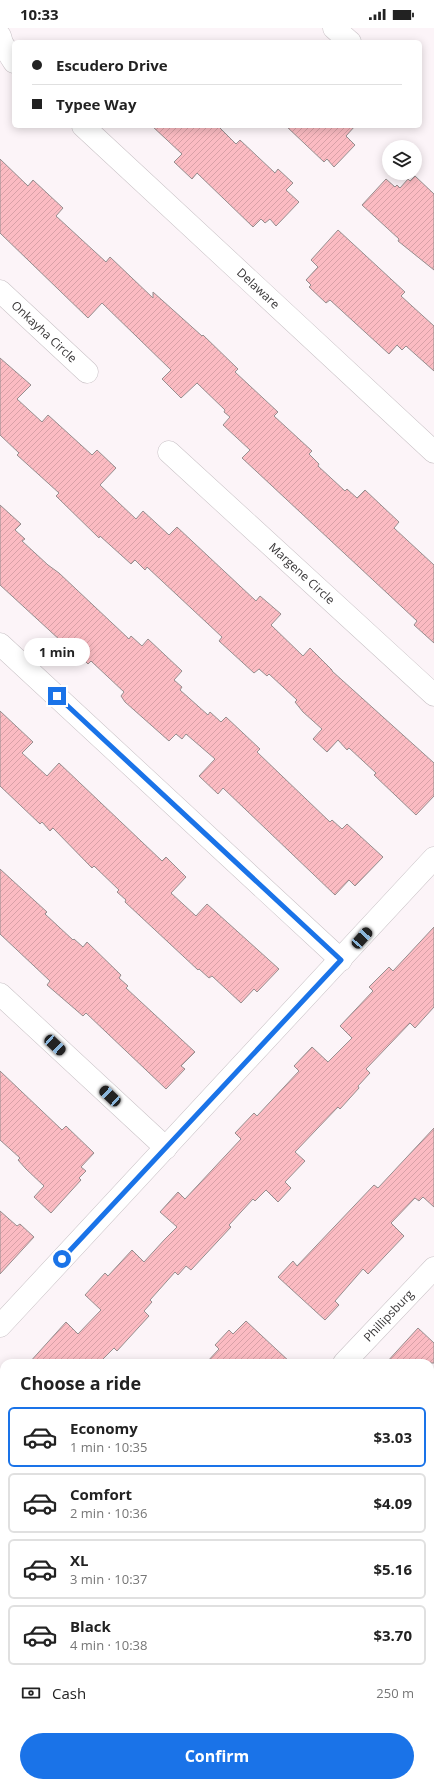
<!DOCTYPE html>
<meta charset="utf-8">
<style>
:root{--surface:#fff;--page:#f6f6f6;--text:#222;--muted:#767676;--line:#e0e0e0;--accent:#1a73e8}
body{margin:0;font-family:"Open Sans",sans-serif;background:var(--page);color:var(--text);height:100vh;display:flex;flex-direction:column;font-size:15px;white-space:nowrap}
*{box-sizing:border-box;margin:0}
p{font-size:13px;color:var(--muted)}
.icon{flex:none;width:22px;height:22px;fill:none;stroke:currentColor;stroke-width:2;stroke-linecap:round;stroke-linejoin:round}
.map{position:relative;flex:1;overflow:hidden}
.sheet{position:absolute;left:0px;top:1331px;width:434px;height:428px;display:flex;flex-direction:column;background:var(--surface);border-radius:12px 12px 0 0;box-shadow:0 2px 10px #0003}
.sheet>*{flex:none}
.top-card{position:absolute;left:12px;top:12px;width:410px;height:88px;border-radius:6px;box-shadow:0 2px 10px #0003;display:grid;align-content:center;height:88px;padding:0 20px;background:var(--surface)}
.controls{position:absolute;left:382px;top:112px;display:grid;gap:8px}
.controls a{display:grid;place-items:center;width:40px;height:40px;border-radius:50%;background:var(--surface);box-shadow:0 2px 10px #0003;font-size:20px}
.end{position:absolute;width:18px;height:18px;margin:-9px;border:5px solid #1a73e8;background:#fff;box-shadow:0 0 0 2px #fff}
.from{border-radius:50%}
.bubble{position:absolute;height:28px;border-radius:14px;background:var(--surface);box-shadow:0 2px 10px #0003;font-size:13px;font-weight:700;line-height:28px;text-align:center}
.car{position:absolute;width:12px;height:24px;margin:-12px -6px;border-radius:5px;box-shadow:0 0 3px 1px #0007;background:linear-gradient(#222 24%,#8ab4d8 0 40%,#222 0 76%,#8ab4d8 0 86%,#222 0)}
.top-card b{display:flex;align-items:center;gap:14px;height:38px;font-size:15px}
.top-card b+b{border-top:1px solid var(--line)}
.top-card i{width:10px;height:10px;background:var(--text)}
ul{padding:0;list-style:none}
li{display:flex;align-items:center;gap:12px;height:60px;margin:0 8px 6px;padding:0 12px;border:2px solid var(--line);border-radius:6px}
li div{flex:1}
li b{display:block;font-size:15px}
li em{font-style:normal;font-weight:700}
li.selected{border-color:var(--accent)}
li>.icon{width:36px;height:36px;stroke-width:1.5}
h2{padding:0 20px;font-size:18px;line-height:48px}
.pay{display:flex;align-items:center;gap:10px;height:44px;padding:0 20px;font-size:15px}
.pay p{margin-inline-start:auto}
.cta{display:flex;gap:8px;margin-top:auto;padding:8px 20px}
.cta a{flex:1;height:46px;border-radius:24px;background:var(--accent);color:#fff;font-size:16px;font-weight:700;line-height:46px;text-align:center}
.status{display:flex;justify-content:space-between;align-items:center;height:28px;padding:0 20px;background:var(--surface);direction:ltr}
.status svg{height:11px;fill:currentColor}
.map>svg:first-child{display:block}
.building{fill:url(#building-hatch);stroke:#968e8f}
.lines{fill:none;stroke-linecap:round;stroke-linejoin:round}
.street-casing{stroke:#c9c2c6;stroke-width:23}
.secondary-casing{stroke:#c9c2c6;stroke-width:23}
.street{stroke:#fff;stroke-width:22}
.secondary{stroke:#fff;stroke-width:22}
.route{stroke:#1a73e8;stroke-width:5}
.labels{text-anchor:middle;stroke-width:3;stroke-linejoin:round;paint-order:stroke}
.street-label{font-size:12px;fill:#383637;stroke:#fff}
</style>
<div class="status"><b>10:33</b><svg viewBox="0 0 49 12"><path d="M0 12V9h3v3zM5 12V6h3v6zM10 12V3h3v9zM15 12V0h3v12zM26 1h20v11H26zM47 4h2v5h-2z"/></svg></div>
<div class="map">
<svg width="434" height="1759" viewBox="0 0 434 1759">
<defs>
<pattern id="building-hatch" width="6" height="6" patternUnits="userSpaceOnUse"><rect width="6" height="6" fill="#fbbbc2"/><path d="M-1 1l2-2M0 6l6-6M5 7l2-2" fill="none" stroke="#d8a1a7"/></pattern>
</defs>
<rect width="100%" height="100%" fill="#fcf4f8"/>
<!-- building -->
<path class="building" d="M 152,98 L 218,98 L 236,116 L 240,112 L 275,145 L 278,141 L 293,155 L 286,162 L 299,174 L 276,198 L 270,191 L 265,195 L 261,191 L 253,199 L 197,145 L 192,151 L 174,134 L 182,126 Z
M 286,98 L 355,98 L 346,108 L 355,117 L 334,139 L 327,131 L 324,134 Z
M 0,131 L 28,158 L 33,152 L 63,180 L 56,188 L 106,234 L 110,229 L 153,270 L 153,264 L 202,308 L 203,307 L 238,341 L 235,344 L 278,384 L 274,388 L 312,423 L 309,426 L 319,436 L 318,438 L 345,463 L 347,461 L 357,470 L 365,462 L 399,494 L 394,500 L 434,537 L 434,615 L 414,597 L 417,593 L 242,430 L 250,422 L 223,397 L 230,389 L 224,384 L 225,382 L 197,355 L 181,370 L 162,351 L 171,342 L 102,275 L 88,290 L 0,205 Z
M 415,148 L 434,166 L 434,242 L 398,213 L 399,211 L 362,177 L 386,151 L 395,159 L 397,157 L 400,160 L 408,151 L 410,153 Z
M 338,202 L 405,264 L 401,268 L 434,298 L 434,343 L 406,318 L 402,322 L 397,317 L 389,326 L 330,272 L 326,275 L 309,259 L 311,257 L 306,252 L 318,239 L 311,232 Z
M 0,330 L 31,357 L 17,371 L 42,394 L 48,387 L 92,427 L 97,422 L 116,440 L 100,457 L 136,491 L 143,483 L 169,507 L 177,499 L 256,573 L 260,568 L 281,586 L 271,597 L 303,628 L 310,620 L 332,642 L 332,643 L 434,735 L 434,768 L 416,787 L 374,747 L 376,745 L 349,720 L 347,722 L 338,712 L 327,724 L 313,711 L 322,701 L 303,684 L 295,674 L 297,672 L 269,646 L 267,648 L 259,641 L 254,645 L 219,613 L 222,609 L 147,539 L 145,542 L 135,532 L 131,536 L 100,508 L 99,510 L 56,468 L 59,465 L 17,427 L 19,425 L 0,407 Z
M 0,477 L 21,496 L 15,502 L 25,511 L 22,513 L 48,537 L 59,545 L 129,611 L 131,608 L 142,618 L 148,611 L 182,643 L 174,652 L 182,659 L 180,662 L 208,687 L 210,684 L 221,694 L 226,689 L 260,721 L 257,724 L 330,794 L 332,792 L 342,801 L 347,796 L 383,829 L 355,858 L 349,852 L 335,867 L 223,760 L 218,766 L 199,748 L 215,731 L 186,706 L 182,711 L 176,706 L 169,713 L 125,674 L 121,668 L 124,664 L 91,633 L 88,636 L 63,611 L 61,613 L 0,557 Z
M 0,683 L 33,714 L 22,725 L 47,748 L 59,735 L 162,833 L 166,829 L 186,849 L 171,865 L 196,888 L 207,876 L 279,941 L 257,964 L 254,961 L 241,975 L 212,948 L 209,950 L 199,941 L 198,942 L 125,874 L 126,872 L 117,864 L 119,862 L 94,838 L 92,840 L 53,800 L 50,803 L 42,794 L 40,796 L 0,758 Z
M 0,841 L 47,884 L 45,886 L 73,912 L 74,911 L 83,919 L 87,914 L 121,947 L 119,950 L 128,958 L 126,960 L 195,1024 L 181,1038 L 185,1041 L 166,1061 L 86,985 L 83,988 L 47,957 L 50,953 L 0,906 Z
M 434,899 L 434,979 L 415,1000 L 410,995 L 366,1041 L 370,1045 L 358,1058 L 359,1060 L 340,1081 L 338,1079 L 295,1124 L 305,1133 L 285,1154 L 291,1160 L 278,1174 L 266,1162 L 255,1173 L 253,1171 L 229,1197 L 231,1199 L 191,1242 L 186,1238 L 178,1247 L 175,1244 L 150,1272 L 152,1274 L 144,1283 L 149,1288 L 117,1323 L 114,1320 L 99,1335 L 29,1335 L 66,1294 L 78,1306 L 101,1282 L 85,1267 L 105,1245 L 108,1248 L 132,1222 L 144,1234 L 165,1211 L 177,1199 L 160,1184 L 178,1164 L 185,1171 L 241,1111 L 235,1105 L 254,1085 L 257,1088 L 299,1043 L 294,1038 L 312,1019 L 328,1034 L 352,1010 L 340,998 L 373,963 L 369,959 L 389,939 L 393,943 Z
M 0,1043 L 62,1102 L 66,1098 L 94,1125 L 81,1139 L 86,1143 L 79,1150 L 81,1152 L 51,1185 L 34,1169 L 44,1158 L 26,1141 L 18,1132 L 20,1130 L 0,1112 Z
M 434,1100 L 434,1179 L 423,1169 L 419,1173 L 415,1170 L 391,1195 L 404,1208 L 368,1246 L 363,1241 L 335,1273 L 339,1277 L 325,1292 L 278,1249 L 293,1233 L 297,1238 L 374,1157 L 378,1160 Z
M 0,1183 L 17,1198 L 20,1196 L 34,1209 L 0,1246 Z
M 246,1293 L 291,1335 L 206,1335 L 219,1321 L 215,1317 L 229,1302 L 233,1306 Z
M 418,1300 L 434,1315 L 434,1335 L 386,1335 Z"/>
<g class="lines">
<!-- street casing -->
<g class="street-casing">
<g id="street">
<path d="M 334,0 L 350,14"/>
<path id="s1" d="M 0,263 L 87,344"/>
<path id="s2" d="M 169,424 L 434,667"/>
<path d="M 0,616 L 341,932"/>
<path d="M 0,966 L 166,1120"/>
<path d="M 0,1298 L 434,830"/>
<path id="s3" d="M 344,1335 L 434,1240"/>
<path d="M 430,1440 L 434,1444"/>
</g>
</g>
<!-- secondary casing -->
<g class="secondary-casing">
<g id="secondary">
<path d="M 0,8 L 2,15 L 14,34"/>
<path id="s4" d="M 83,98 L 434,424"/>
<path d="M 430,1713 L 434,1711"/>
<path d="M 348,1759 L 355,1755"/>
<path d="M 424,1759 L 434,1753"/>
</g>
</g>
<!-- street -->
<use href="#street" class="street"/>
<!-- secondary -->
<use href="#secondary" class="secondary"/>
</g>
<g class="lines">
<!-- route -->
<path class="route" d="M 57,668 L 341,932 L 62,1231"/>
</g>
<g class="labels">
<!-- street labels -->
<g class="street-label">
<text dy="4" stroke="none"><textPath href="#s4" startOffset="239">Delaware</textPath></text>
<text dy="4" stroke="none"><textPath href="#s1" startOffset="60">Onkayha Circle</textPath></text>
<text dy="4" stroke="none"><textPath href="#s2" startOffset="180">Margene Circle</textPath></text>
<text dy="4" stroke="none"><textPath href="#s3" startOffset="65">Phillipsburg</textPath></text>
</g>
</g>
</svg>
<div class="controls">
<a><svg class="icon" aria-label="layers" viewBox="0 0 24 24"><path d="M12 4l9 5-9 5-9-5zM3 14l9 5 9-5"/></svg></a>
</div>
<i class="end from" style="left:62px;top:1231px"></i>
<i class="end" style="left:57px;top:668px"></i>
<div class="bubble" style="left:24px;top:610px;width:66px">1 min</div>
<i class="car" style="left:362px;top:910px;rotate:42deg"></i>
<i class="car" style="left:55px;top:1017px;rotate:133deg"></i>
<i class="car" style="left:110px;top:1068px;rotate:313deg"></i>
<div class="top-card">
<b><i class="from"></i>Escudero Drive</b>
<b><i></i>Typee Way</b>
</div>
<section class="sheet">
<h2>Choose a ride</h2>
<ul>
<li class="selected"><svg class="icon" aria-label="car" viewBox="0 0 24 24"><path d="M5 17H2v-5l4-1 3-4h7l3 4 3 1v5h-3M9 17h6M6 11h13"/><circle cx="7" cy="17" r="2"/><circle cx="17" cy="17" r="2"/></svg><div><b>Economy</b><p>1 min · 10:35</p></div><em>$3.03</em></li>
<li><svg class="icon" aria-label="car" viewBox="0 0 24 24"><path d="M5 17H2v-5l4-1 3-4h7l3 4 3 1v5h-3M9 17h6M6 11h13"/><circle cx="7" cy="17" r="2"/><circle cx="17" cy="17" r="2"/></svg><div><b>Comfort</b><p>2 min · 10:36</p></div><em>$4.09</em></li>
<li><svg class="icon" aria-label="car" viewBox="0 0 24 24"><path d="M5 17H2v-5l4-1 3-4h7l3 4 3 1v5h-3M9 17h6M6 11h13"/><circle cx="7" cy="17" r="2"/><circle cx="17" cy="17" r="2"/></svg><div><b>XL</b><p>3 min · 10:37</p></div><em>$5.16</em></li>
<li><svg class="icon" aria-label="car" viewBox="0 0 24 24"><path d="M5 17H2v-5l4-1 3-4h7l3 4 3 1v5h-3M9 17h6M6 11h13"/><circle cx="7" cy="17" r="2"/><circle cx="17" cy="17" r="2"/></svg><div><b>Black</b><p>4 min · 10:38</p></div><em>$3.70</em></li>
</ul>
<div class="pay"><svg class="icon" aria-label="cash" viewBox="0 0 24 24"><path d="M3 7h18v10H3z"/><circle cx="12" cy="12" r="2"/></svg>Cash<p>250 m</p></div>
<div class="cta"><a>Confirm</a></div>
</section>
</div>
